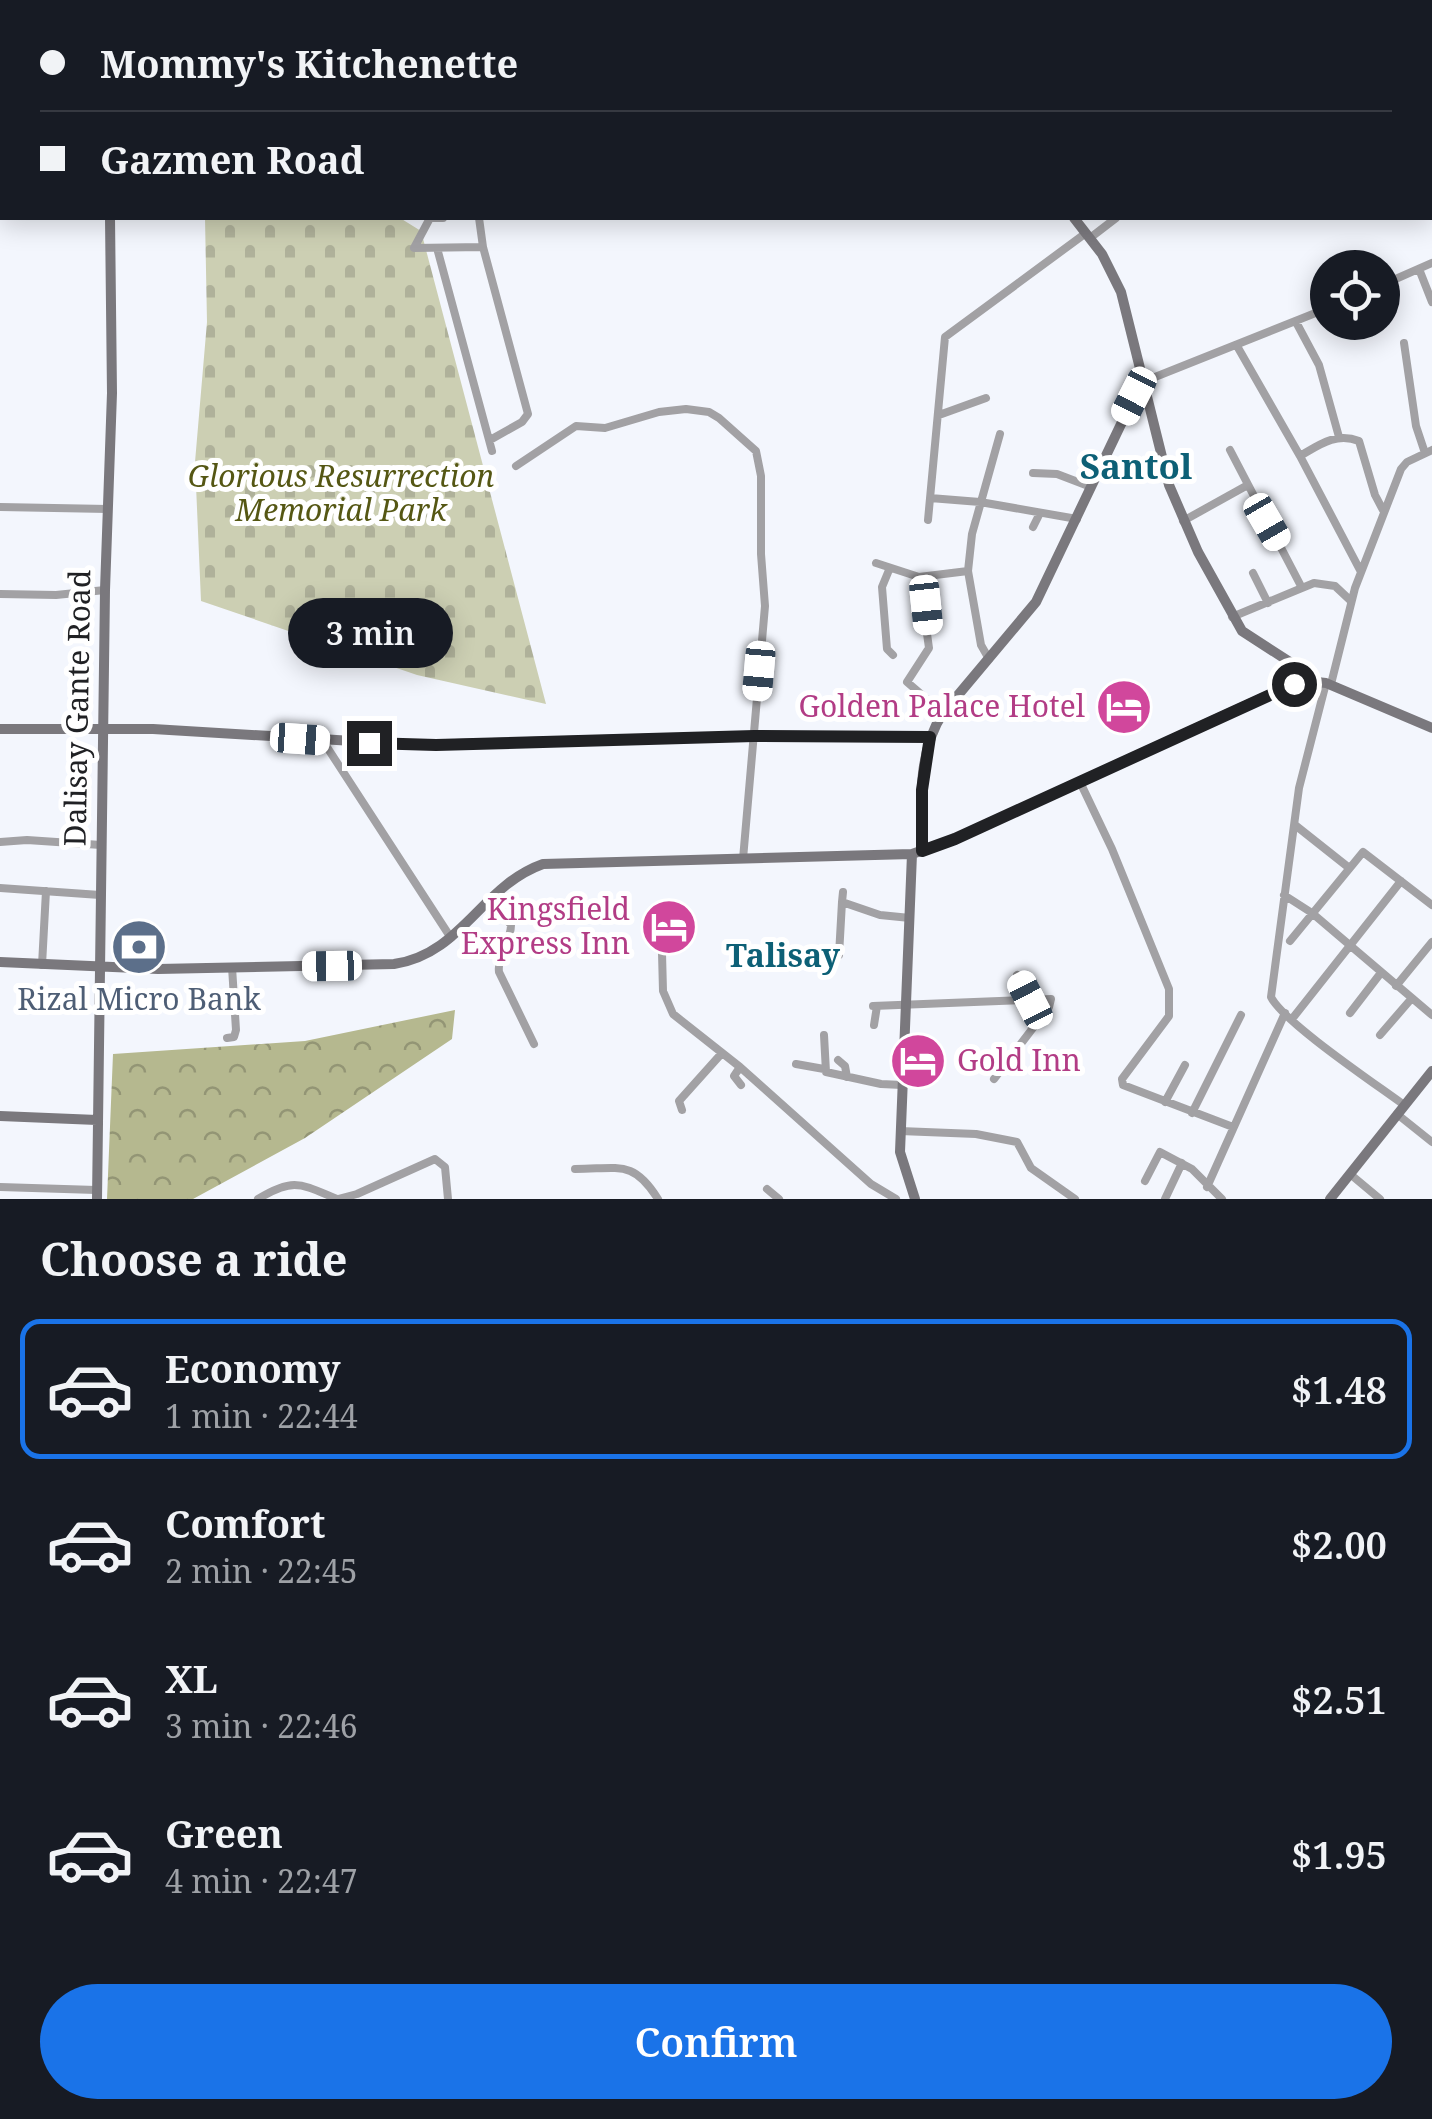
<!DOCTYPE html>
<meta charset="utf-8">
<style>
:root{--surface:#171b24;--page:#20242c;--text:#f1f3f6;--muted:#9ea1a6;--line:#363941;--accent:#1a73e8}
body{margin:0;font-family:"Noto Serif",serif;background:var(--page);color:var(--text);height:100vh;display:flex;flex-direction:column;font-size:38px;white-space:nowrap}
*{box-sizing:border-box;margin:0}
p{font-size:32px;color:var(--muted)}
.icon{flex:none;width:55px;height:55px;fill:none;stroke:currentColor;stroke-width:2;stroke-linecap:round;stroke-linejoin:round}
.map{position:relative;height:1199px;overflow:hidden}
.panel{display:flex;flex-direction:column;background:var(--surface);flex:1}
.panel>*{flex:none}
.hud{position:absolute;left:0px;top:0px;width:1432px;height:220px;box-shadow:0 5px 25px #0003;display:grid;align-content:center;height:220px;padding:0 40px;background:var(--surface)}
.buttons{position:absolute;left:1310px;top:250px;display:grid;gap:20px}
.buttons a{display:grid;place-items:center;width:90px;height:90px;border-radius:50%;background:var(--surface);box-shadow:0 5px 25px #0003;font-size:50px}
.end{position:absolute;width:45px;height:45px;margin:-22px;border:12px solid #202124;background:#fff;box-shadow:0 0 0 5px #fff}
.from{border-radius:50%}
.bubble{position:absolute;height:70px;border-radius:35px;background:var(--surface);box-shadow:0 5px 25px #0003;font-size:32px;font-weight:600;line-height:70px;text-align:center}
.car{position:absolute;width:30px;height:60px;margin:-30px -15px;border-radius:12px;box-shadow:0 0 8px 2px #0007;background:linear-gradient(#fff 24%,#345 0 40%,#fff 0 76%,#345 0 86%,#fff 0)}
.hud b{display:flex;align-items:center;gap:35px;height:95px;font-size:38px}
.hud b+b{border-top:2px solid var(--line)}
.hud i{width:25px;height:25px;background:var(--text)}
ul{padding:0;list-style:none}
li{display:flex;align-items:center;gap:30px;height:140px;margin:0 20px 15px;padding:0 20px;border:5px solid transparent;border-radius:20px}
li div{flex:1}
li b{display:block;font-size:38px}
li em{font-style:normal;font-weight:600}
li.selected{border-color:var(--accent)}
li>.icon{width:90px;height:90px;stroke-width:1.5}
h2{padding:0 40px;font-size:45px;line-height:120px}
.button{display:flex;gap:20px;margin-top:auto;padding:20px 40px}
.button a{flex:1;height:115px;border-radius:60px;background:var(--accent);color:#fff;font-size:40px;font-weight:600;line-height:115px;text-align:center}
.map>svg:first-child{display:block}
.forest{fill:url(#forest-crowns)}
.cemetery{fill:url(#cemetery-stones)}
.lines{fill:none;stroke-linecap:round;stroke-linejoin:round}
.street{stroke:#a2a1a4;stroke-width:8}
.secondary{stroke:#7a787d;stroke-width:10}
.route{stroke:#202124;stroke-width:12}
.labels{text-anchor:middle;stroke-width:10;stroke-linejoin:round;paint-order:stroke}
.park-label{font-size:30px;font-style:italic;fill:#555714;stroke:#fff}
.hotel-label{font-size:30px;fill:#b23c85;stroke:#fff;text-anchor:end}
.street-label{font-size:30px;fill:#202124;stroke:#fff}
.service-label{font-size:30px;fill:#4e5e75;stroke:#fff}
.neighbourhood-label{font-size:32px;font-weight:bold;fill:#0d6076;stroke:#fff}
.quarter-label{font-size:35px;font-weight:bold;fill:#0d6076;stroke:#fff}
</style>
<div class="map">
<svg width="1432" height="1199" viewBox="0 0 1432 1199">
<defs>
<pattern id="forest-crowns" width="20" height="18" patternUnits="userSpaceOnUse" patternTransform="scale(2.5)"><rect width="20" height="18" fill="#b5b88f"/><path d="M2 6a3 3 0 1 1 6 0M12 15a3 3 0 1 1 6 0" fill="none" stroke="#939575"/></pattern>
<pattern id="cemetery-stones" width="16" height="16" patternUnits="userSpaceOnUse" patternTransform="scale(2.5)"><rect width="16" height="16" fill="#cccfb3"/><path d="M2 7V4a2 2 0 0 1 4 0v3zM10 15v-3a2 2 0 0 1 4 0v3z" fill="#afb19a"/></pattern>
</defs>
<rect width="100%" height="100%" fill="#f3f6fd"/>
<!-- forest -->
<path class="forest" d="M 455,1010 L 452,1039 L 305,1138 L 193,1199 L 107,1199 L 113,1054 L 305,1041 Z"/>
<!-- cemetery -->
<path class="cemetery" d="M 205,218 L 400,218 L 421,231 L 546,704 L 417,675 L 201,601 L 195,462 L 207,322 Z"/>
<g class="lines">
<!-- street -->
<path class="street" d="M 198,2 L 198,0
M 245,2 L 245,0
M 791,2 L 791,0
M 893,2 L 896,0
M 979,2 L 982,0
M 1109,2 L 1115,0
M 1154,2 L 1156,0
M 1229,2 L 1235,0
M 0,63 L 2,62
M 1432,95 L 1432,110
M 443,218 L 430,218 L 414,248 L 483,247
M 479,218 L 483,247 L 528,414 L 522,422 L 490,440
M 1090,238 L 1116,218
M 437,248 L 492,451
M 1419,269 L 1432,302
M 1382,285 L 1432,263
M 1296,322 L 1319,365 L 1339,437
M 1404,343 L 1416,426 L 1425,453
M 1237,346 L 1300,456 C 1319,445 1336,432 1359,441 L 1375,495 L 1384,512
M 1145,381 L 1328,308
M 939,415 L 986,398
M 1230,450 L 1302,588
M 1300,456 L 1361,572
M 516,466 L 576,426 L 605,428 L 659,412 L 686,409 L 709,412 L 719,418 L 756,451 L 761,476 L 761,554 L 765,606 L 743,859
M 1033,473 L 1057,474 L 1091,487
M 930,498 L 980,502 L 1077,519
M 0,507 L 108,509
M 928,520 L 945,337 L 1086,233
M 1183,521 L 1246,486
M 1033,527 L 1040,513
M 876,563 L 919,577 L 968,571
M 889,570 L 882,587 L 887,649 L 893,655
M 1253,573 L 1268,603
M 919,577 L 929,648 L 907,682 L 943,713
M 0,594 L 56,595 L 105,590
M 1232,617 L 1314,583 L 1335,586 L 1351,601
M 989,659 L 981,645 L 968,571 L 972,534 L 1000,434
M 1326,683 L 1299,788 L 1271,997 C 1283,1022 1377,1085 1404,1105
M 1331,684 L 1355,588 L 1401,469 L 1407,462 L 1432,450
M 323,741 L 451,938
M 1080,782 L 1112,849 L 1169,989 L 1169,1016 L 1122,1079 L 1123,1085 L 1233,1127
M 1295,825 L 1348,867
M 0,842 L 27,840 L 101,845
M 0,888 L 100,895
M 843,892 L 842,902 L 845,903 L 880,915 L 910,918
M 1284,895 L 1312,913 L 1432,1015
M 489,899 L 511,925 C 511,942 497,955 499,972 L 534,1044
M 1290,941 L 1363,852 L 1432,905
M 662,953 L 663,991 L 673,1014 L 740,1067 L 871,1184 L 896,1199
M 839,955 L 842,902
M 42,965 L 46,891
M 1017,975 L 1030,1000
M 1396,986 L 1432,942
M 873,1006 L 1051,999 L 1049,1007 L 994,1079
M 1350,1013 L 1380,974
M 1292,1019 L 1401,881
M 874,1025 L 877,1006
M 824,1035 L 826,1072 L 881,1084 L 902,1085
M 1380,1035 L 1412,998
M 227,1038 L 234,1037 L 236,1030 L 232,967
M 838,1060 L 845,1066 L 847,1077
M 796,1064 L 824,1069
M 740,1067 L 734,1076 L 741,1085
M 1165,1102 L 1185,1065
M 682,1110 L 679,1101 L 722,1053
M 1192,1113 L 1241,1015
M 1397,1114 L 1432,1142
M 900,1131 L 976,1134 L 1017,1142 L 1031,1168 L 1075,1199
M 575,1169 C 619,1169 633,1159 658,1199
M 1350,1174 L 1380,1199
M 1145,1181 L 1160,1152 L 1192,1169 L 1222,1199
M 0,1187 L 96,1190
M 1207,1187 L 1285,1013
M 767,1189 L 779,1199
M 258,1199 C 294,1177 301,1184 337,1199
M 338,1199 L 357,1194 L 435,1159 L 445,1167 L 448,1199
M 1165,1199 L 1182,1163"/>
<!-- secondary -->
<path class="secondary" d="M 102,0 L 103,2
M 909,0 L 911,2
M 1074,218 L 1102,254 L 1121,292 L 1169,485 L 1198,552 L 1242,631 L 1296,666 L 1307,681
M 0,729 L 153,729 L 419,745 L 753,736 L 930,737
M 922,851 C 921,805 917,752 943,713 L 1036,602 L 1134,397 L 1147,388
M 912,854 L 900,1152 L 915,1199
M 0,962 L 158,969 L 394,964 C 462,954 481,886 543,864 L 912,854 L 955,839 L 1284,688 L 1307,681 L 1326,683 L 1432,728
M 0,1116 L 97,1120
M 97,1199 L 105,590 L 112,393 L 110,218
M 1330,1199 L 1432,1071"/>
</g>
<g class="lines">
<!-- route -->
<path class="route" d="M 369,743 L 436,745 L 754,736 L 930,737 L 922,790 L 922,851 L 955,839 L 1294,684"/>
</g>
<!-- icons -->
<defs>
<g id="hotel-disc" transform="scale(2.875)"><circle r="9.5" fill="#d1479c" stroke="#fff"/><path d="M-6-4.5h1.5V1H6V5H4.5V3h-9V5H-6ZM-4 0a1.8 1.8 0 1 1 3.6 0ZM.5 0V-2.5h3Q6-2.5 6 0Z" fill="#fff"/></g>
<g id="bank-disc" transform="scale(2.875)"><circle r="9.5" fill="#5c6f8a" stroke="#fff"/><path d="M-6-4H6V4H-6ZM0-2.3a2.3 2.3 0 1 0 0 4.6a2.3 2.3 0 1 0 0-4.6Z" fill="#fff"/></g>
</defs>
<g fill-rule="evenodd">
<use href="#hotel-disc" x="1124" y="707"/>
<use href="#hotel-disc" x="669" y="927"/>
<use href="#bank-disc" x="139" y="947"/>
<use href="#hotel-disc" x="918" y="1061"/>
</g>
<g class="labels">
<!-- park labels -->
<g class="park-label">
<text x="341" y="487">Glorious Resurrection<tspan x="341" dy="34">Memorial Park</tspan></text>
</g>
<!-- hotel labels -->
<g class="hotel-label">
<text x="1085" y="717">Golden Palace Hotel</text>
<text x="630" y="920">Kingsfield<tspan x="630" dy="34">Express Inn</tspan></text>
<text x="957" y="1071" text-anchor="start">Gold Inn</text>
</g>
<!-- street labels -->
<g class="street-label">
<text transform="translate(78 708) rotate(-89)" y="10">Dalisay Gante Road</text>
</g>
<!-- service labels -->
<g class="service-label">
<text x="139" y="1010">Rizal Micro Bank</text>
</g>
<!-- neighbourhood labels -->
<g class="neighbourhood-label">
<text x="783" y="967">Talisay</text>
</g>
<!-- quarter labels -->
<g class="quarter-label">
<text x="1136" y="479">Santol</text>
</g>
</g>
</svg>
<div class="buttons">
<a><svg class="icon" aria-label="locate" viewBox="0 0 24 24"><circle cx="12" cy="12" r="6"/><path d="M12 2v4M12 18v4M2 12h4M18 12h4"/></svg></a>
</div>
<i class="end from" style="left:1294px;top:684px"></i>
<i class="end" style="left:369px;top:743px"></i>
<div class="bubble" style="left:288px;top:598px;width:165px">3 min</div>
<i class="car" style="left:1134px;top:396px;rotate:207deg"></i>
<i class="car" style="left:1267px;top:522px;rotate:150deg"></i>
<i class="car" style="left:926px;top:605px;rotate:174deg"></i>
<i class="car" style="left:759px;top:671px;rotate:185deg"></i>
<i class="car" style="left:300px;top:739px;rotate:94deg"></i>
<i class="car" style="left:332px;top:966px;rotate:269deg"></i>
<i class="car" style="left:1030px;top:1000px;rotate:333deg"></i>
<div class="hud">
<b><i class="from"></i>Mommy's Kitchenette</b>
<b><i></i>Gazmen Road</b>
</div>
</div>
<section class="panel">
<h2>Choose a ride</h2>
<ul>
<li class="selected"><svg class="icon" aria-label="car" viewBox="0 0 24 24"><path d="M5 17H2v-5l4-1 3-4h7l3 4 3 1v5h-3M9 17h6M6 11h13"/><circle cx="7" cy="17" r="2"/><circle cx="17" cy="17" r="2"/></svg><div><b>Economy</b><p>1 min · 22:44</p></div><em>$1.48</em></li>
<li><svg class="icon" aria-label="car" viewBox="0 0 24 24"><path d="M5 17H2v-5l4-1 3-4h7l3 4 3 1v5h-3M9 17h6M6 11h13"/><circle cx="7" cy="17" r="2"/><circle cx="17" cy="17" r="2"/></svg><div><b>Comfort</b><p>2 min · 22:45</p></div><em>$2.00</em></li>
<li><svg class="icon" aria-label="car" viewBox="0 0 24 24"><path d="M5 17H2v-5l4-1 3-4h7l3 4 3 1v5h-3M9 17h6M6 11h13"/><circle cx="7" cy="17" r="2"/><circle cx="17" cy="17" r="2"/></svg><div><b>XL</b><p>3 min · 22:46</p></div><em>$2.51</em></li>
<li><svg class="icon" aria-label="car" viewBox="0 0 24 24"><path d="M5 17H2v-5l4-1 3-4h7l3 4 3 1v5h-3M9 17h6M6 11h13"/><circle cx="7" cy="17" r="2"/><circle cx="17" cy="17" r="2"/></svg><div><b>Green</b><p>4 min · 22:47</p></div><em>$1.95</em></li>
</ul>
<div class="button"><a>Confirm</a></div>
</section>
